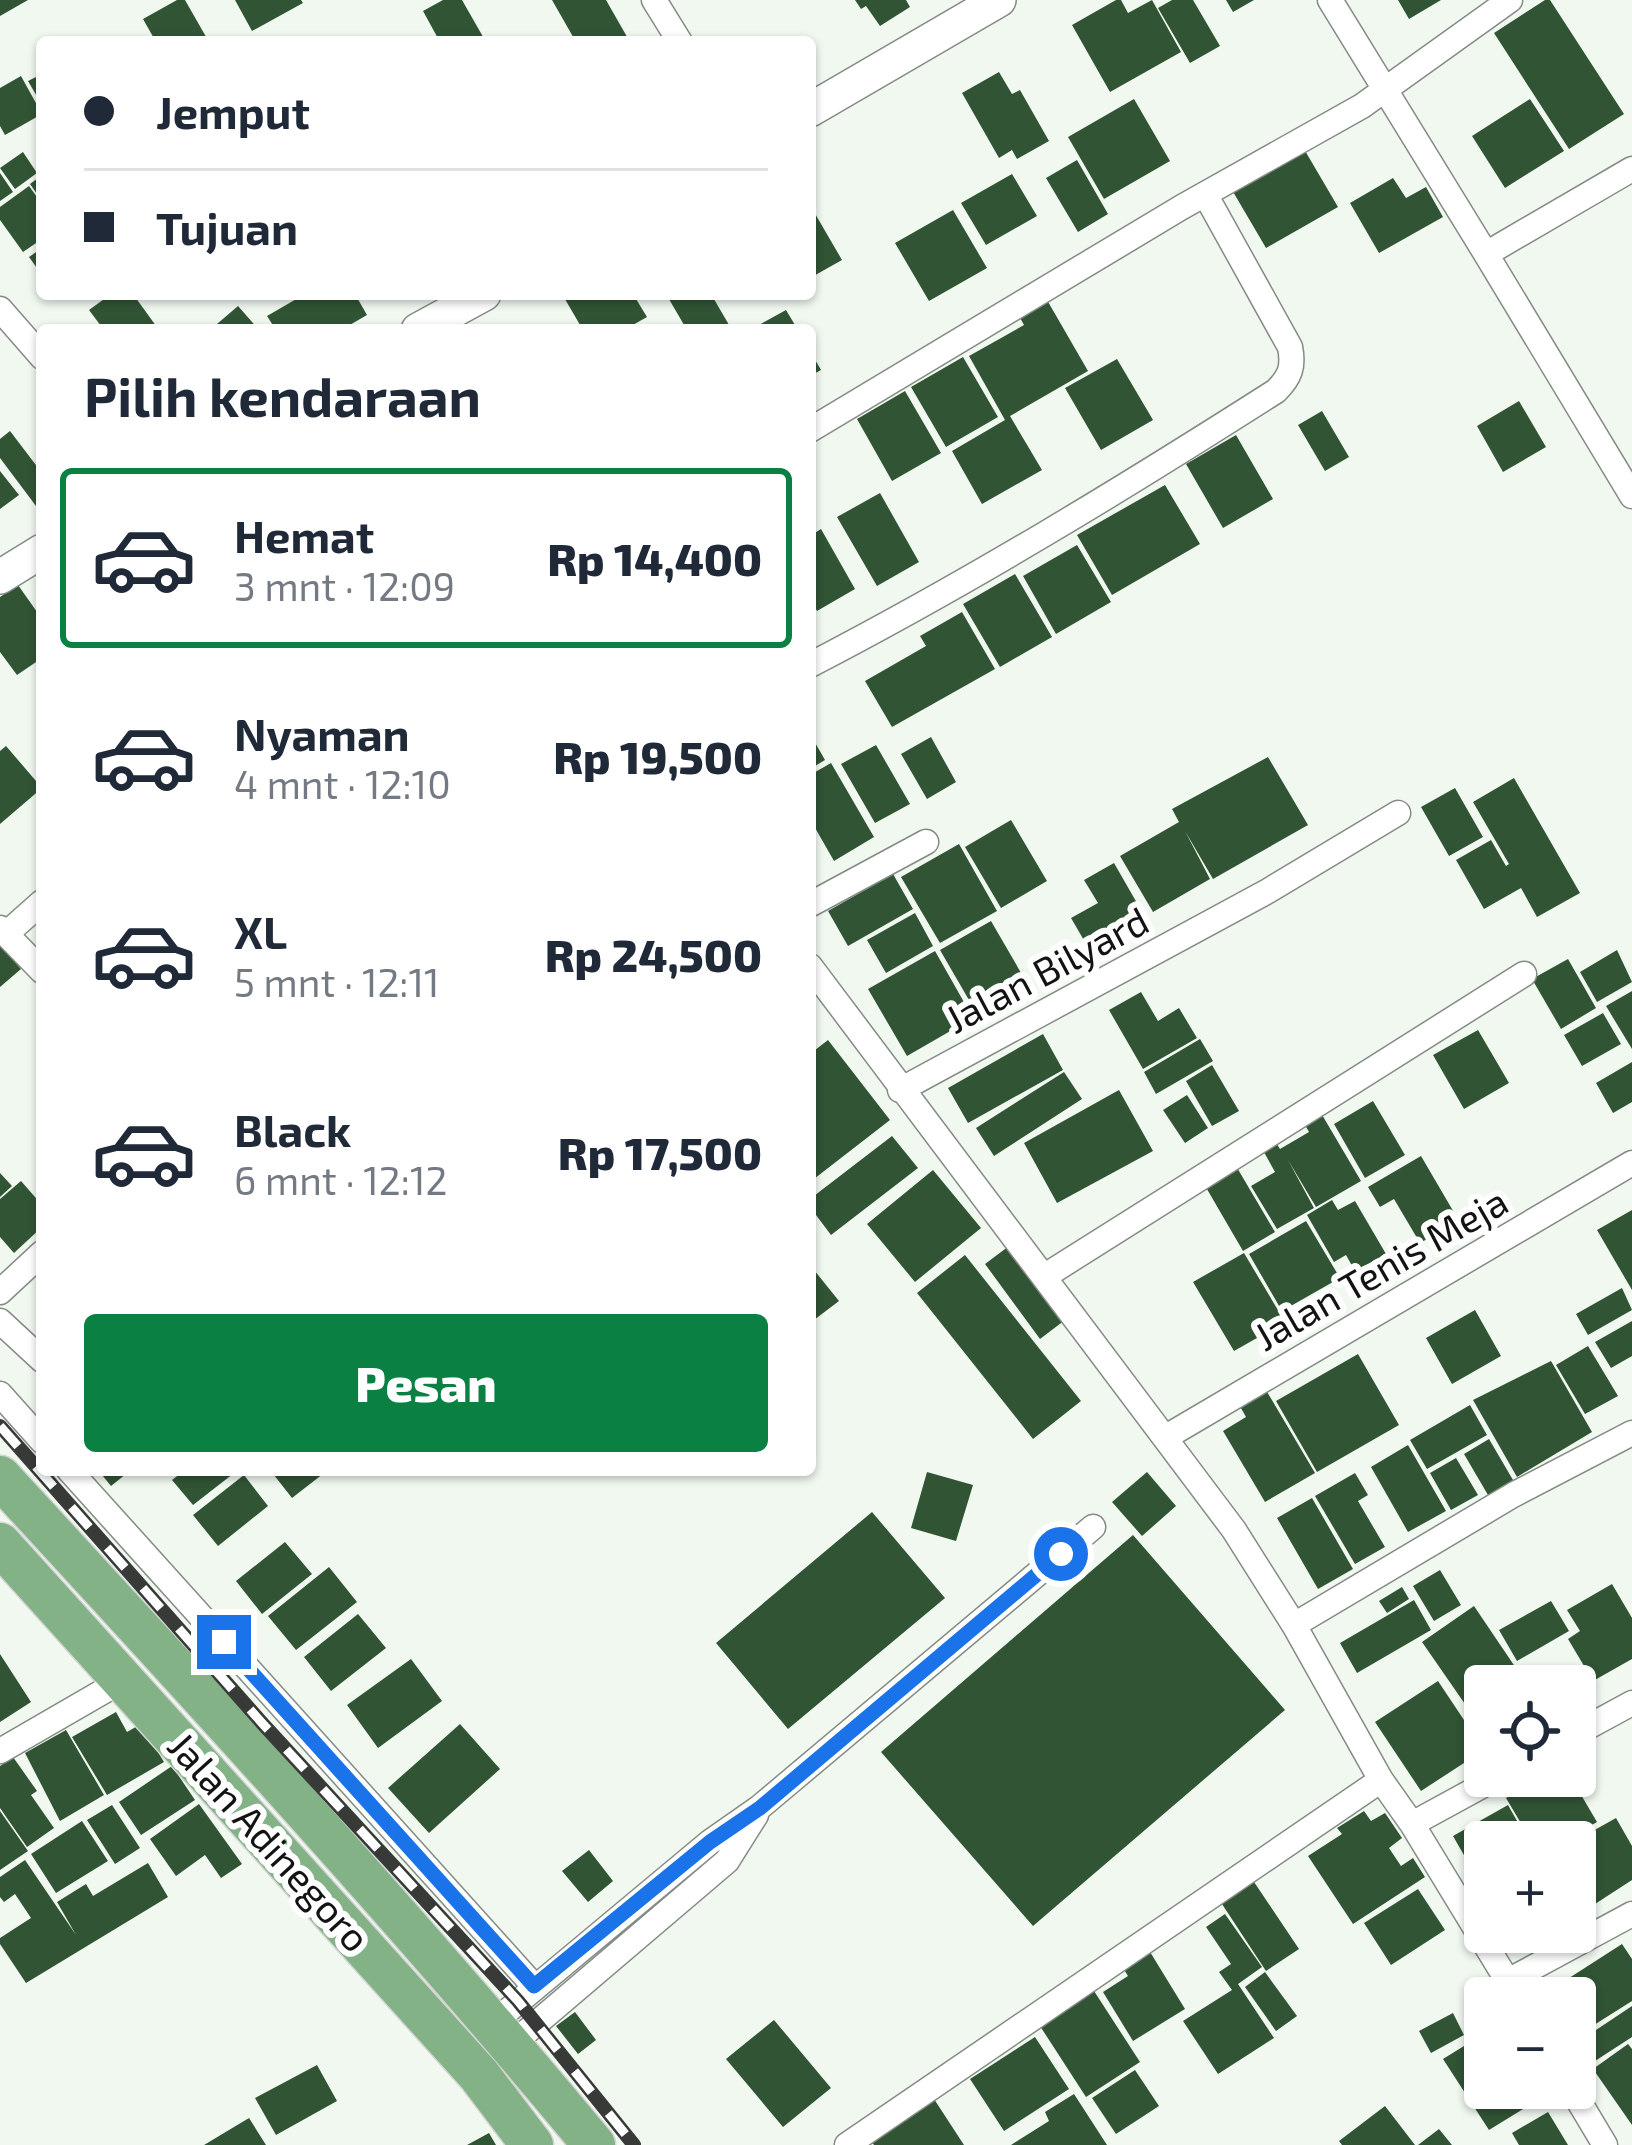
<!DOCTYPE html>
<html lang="id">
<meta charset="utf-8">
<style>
:root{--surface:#fff;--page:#f6f6f7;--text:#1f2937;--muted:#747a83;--line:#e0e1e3;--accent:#0b8043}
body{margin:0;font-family:"Exo 2",sans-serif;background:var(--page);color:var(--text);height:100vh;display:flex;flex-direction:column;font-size:45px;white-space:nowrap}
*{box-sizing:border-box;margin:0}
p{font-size:39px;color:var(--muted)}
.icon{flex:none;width:66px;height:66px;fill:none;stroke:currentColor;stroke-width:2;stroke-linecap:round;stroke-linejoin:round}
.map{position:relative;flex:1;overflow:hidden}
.sheet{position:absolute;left:36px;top:324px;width:780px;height:1152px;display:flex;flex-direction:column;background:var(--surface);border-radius:12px;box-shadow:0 3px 9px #0004}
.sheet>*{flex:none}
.top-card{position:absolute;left:36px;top:36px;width:780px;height:264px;border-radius:12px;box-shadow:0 3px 9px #0004;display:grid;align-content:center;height:264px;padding:0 48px;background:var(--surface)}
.fabs{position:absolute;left:1464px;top:1665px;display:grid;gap:24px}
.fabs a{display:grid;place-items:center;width:132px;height:132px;border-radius:12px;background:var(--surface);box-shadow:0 3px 9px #0004;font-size:60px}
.end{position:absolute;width:54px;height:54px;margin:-27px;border:15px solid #1a73e8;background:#fff;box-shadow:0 0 0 6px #fff}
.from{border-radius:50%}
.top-card b{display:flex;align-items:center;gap:42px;height:114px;font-size:45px}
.top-card b+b{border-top:3px solid var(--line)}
.top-card i{width:30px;height:30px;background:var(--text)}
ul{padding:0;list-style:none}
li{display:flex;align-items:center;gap:36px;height:180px;margin:0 24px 18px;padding:0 24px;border:6px solid transparent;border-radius:12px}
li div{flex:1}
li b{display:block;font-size:45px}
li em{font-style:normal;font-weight:800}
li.selected{border-color:var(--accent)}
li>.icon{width:108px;height:108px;stroke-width:1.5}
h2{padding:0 48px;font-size:54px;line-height:144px}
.action{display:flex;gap:24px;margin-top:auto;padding:24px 48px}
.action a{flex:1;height:138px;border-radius:12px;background:var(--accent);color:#fff;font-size:48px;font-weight:800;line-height:138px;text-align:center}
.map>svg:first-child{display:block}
.building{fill:#315435}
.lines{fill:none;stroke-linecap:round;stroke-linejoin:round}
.minor-casing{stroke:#848b84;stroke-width:27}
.tertiary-casing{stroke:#848b84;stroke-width:36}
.trunk-casing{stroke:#d4d5d4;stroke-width:45}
.minor{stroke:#fff;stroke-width:24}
.tertiary{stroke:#fff;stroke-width:33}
.trunk{stroke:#82b286;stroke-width:42}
.rail-casing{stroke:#373a37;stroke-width:14}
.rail{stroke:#fff;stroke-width:9;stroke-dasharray:27;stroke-linecap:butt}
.route{stroke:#1a73e8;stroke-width:15}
.labels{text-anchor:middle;stroke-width:12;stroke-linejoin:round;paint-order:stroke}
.street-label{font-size:39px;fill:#121412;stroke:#fff}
</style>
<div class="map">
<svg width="1632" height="2145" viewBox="0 0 1632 2145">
<rect width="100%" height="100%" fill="#f0f8f0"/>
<!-- building -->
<path class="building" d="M 0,0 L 28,0 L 0,16 Z
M 177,0 L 185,0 L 209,42 L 156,42 L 143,19 Z
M 235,0 L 301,0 L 303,3 L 252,31 Z
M 443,0 L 462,0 L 486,42 L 440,42 L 423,11 Z
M 552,0 L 606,0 L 630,42 L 576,42 Z
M 855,0 L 906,0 L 910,7 L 880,26 L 866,6 L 861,9 Z
M 1116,0 L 1121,0 L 1128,13 L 1152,0 L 1181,52 L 1110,92 L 1072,25 Z
M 1172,0 L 1193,0 L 1220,46 L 1190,63 L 1158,8 Z
M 1226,0 L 1254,0 L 1233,12 Z
M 1398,0 L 1441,0 L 1409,19 Z
M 1545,0 L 1550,0 L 1624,114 L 1569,149 L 1494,33 Z
M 999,72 L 1012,94 L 1020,90 L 1049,141 L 1017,159 L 1012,150 L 999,158 L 962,93 Z
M 42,74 L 42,105 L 28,81 Z
M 21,76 L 42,114 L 5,135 L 0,126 L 0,88 Z
M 1134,99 L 1170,161 L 1104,199 L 1068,137 Z
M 1530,99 L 1564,151 L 1505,188 L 1472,136 Z
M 1304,149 L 1338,207 L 1266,248 L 1232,190 Z
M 23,152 L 37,173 L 15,189 L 0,168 Z
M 1077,160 L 1108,214 L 1078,232 L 1046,178 Z
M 0,173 L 13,192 L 0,201 Z
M 1012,174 L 1037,216 L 986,245 L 961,203 Z
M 42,175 L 42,201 L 30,184 Z
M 1393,178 L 1406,198 L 1426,187 L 1443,217 L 1379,253 L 1350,203 Z
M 29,186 L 42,204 L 42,239 L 23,252 L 0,220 L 0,207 Z
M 810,205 L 842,260 L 810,278 Z
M 953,210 L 987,268 L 929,301 L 895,243 Z
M 42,248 L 42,275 L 29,257 Z
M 111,294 L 133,294 L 159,330 L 104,330 L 89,310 Z
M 305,294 L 355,294 L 367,315 L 341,330 L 276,330 L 267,316 Z
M 562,294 L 633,294 L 647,317 L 624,330 L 583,330 Z
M 666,294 L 711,294 L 732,330 L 687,330 Z
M 1047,300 L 1088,371 L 1010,416 L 1042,470 L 982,504 L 952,451 L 1005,420 L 969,356 L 1024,325 L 1019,316 Z
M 238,306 L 259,330 L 210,330 Z
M 786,310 L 798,330 L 750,330 Z
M 810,351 L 821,370 L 810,376 Z
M 963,357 L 998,417 L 946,447 L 911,387 Z
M 1117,359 L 1153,420 L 1101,450 L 1065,388 Z
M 905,391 L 941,453 L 892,481 L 857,419 Z
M 1519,401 L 1546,447 L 1503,472 L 1477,426 Z
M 1322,411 L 1349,457 L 1325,471 L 1298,425 Z
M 10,431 L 42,473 L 42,502 L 36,506 L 0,458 L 0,439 Z
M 1236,435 L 1273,499 L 1223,528 L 1186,464 Z
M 0,471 L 19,495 L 0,509 Z
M 1165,485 L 1200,544 L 1112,595 L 1077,535 Z
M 880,493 L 919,562 L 877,586 L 837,517 Z
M 821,529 L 855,589 L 817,611 L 810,599 L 810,536 Z
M 1077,545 L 1111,602 L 1056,634 L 1023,576 Z
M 1015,574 L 1052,637 L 1000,667 L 963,604 Z
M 18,585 L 42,619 L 42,658 L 17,675 L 0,652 L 0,597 Z
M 962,612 L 995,669 L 892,727 L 865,681 L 926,646 L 920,636 Z
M 810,734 L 825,760 L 810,769 Z
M 931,737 L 956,782 L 927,799 L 901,754 Z
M 876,745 L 910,804 L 875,823 L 841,764 Z
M 6,746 L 42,788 L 0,824 L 0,751 Z
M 1268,757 L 1308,825 L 1213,879 L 1185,831 L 1210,879 L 1153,912 L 1120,856 L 1179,822 L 1172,809 Z
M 831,763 L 874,837 L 834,861 L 810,819 L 810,775 Z
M 1514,778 L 1580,893 L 1537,917 L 1521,888 L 1484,909 L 1456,860 L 1491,840 L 1506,866 L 1509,864 L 1473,802 Z
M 1455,788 L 1483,837 L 1449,856 L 1421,807 Z
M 1011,820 L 1047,881 L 1001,908 L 965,847 Z
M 959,844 L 997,911 L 940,943 L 901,877 Z
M 1114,863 L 1145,917 L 1089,949 L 1071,918 L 1098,903 L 1084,880 Z
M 893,874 L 913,909 L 848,946 L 828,911 Z
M 915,913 L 933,946 L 886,973 L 867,940 Z
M 991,921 L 1031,990 L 980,1019 L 940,950 Z
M 0,945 L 21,969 L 0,987 Z
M 1617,950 L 1632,982 L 1597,1002 L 1580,972 Z
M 935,951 L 973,1018 L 907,1056 L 868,989 Z
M 1568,959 L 1596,1008 L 1561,1029 L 1532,979 Z
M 1632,991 L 1632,1049 L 1606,1006 Z
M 1141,992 L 1158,1021 L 1179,1008 L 1197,1038 L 1143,1069 L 1109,1010 Z
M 1603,1013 L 1621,1044 L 1582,1066 L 1564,1035 Z
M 1478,1030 L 1509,1083 L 1464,1109 L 1433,1055 Z
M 1043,1034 L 1063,1070 L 968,1123 L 948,1088 Z
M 1200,1039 L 1213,1061 L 1156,1094 L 1144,1072 Z
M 828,1040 L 890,1120 L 810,1182 L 810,1054 Z
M 1632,1062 L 1632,1102 L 1613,1113 L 1596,1083 Z
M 1212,1065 L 1239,1111 L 1212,1126 L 1186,1081 Z
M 1064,1072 L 1082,1099 L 994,1156 L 976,1128 Z
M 1119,1090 L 1153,1151 L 1057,1203 L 1024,1143 Z
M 1187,1095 L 1208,1128 L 1185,1143 L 1163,1110 Z
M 1373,1101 L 1405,1155 L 1365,1178 L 1334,1124 Z
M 1318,1108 L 1361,1181 L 1316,1207 L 1288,1160 L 1314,1208 L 1277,1229 L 1251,1186 L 1275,1172 L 1260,1145 L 1273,1138 L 1280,1149 L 1309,1132 L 1301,1118 Z
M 892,1136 L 918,1168 L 831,1235 L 810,1207 L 810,1199 Z
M 1421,1156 L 1459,1221 L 1420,1243 L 1394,1199 L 1380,1207 L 1368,1187 Z
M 1236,1166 L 1275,1232 L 1243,1251 L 1204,1184 Z
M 933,1170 L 981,1228 L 915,1282 L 867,1224 Z
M 0,1173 L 12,1186 L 0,1197 Z
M 21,1181 L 42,1205 L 42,1227 L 14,1253 L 0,1237 L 0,1199 Z
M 1332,1200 L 1338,1210 L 1355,1201 L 1386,1254 L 1355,1271 L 1346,1255 L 1334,1262 L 1307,1215 Z
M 1632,1210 L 1632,1290 L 1597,1230 Z
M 1306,1221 L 1340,1278 L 1282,1311 L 1249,1254 Z
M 1009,1246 L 1065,1320 L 1040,1339 L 985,1264 Z
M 1244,1253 L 1285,1322 L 1234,1351 L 1193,1282 Z
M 965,1255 L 1081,1401 L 1033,1439 L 917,1293 Z
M 810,1265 L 839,1301 L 810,1323 Z
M 1622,1288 L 1632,1310 L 1588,1335 L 1576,1314 Z
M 1475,1310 L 1501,1356 L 1452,1384 L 1426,1338 Z
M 1632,1321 L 1632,1356 L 1611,1368 L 1595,1342 Z
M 1588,1346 L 1618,1396 L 1585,1414 L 1556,1365 Z
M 1358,1354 L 1399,1425 L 1317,1472 L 1276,1401 Z
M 1551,1361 L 1592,1432 L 1517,1477 L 1473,1400 Z
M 1263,1385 L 1315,1473 L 1265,1502 L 1223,1431 L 1246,1417 L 1237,1401 Z
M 1470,1405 L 1487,1435 L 1427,1469 L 1410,1440 Z
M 1489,1439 L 1513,1480 L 1488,1495 L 1464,1454 Z
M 1408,1445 L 1446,1511 L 1408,1532 L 1371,1467 Z
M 1456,1458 L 1478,1495 L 1451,1510 L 1430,1473 Z
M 98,1470 L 131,1470 L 111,1486 Z
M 185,1470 L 238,1470 L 193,1505 L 172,1480 Z
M 270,1470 L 328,1470 L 292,1498 Z
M 927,1472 L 973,1485 L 956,1541 L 911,1528 Z
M 1147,1472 L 1176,1506 L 1142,1536 L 1112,1502 Z
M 1355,1473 L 1368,1495 L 1358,1501 L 1385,1547 L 1355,1564 L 1315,1496 Z
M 244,1475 L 268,1506 L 218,1546 L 193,1515 Z
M 1312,1498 L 1353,1569 L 1318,1589 L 1277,1518 Z
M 872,1512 L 945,1598 L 788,1729 L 716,1643 Z
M 1133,1535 L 1285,1710 L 1033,1926 L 881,1752 Z
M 285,1542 L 312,1574 L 262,1614 L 236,1581 Z
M 329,1567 L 357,1602 L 296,1650 L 268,1616 Z
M 1440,1570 L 1461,1605 L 1434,1621 L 1413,1586 Z
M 1612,1584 L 1632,1618 L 1632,1659 L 1593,1681 L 1568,1639 L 1580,1631 L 1567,1610 Z
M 1402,1587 L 1409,1599 L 1387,1613 L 1379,1601 Z
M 1414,1600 L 1431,1630 L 1357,1673 L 1340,1643 Z
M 1551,1601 L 1569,1631 L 1517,1661 L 1499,1630 Z
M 1474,1606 L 1528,1686 L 1485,1686 L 1485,1733 L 1422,1642 Z
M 358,1614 L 386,1648 L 331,1691 L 304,1657 Z
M 0,1654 L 31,1702 L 0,1722 Z
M 411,1659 L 442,1701 L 378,1748 L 347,1705 Z
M 1438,1681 L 1484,1750 L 1421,1791 L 1375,1722 Z
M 116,1712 L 127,1732 L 141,1724 L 164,1762 L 107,1795 L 72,1737 Z
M 460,1724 L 500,1769 L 429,1833 L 388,1788 Z
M 66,1730 L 104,1795 L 60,1821 L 25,1753 Z
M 13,1757 L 37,1791 L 31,1795 L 54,1828 L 27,1847 L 0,1808 L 0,1766 Z
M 172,1766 L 195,1800 L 141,1835 L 119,1802 Z
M 1543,1776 L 1570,1776 L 1597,1822 L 1563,1842 L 1532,1842 L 1506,1798 Z
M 199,1804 L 242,1864 L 221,1878 L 205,1855 L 176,1876 L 150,1839 Z
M 112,1805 L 140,1848 L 115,1864 L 87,1820 Z
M 1508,1805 L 1529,1842 L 1485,1842 L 1485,1892 L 1453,1836 Z
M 0,1811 L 28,1851 L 0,1870 Z
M 1364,1811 L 1371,1821 L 1385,1813 L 1402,1838 L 1389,1848 L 1401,1866 L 1413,1858 L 1425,1877 L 1353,1924 L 1308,1856 L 1342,1834 L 1337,1828 Z
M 1616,1818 L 1632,1846 L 1632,1880 L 1575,1917 L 1575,1841 Z
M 82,1821 L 108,1861 L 56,1893 L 31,1854 Z
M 589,1850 L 613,1881 L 588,1902 L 562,1871 Z
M 25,1860 L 76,1935 L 57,1902 L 86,1884 L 93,1896 L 148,1863 L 168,1897 L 26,1983 L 0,1944 L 0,1938 L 31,1918 L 15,1894 L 4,1902 L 0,1897 L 0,1877 Z
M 1252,1879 L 1299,1949 L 1266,1971 L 1220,1901 Z
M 1418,1889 L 1445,1930 L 1391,1965 L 1364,1923 Z
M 1225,1914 L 1262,1967 L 1238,1984 L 1274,2038 L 1218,2074 L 1183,2021 L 1232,1990 L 1219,1972 L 1231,1964 L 1206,1927 Z
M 1622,1944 L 1632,1959 L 1632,2001 L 1575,2037 L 1575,1998 L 1538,1998 Z
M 1147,1947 L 1185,2009 L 1133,2041 L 1103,1992 L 1128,1976 L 1120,1963 Z
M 1265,1972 L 1297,2016 L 1276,2031 L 1245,1987 Z
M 1094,1991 L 1140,2062 L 1086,2097 L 1040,2026 Z
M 1632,2006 L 1632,2037 L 1595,2061 L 1581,2040 Z
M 575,2012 L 596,2040 L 578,2054 L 556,2026 Z
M 1453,2013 L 1464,2035 L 1431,2053 L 1419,2031 Z
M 774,2020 L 831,2088 L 783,2127 L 726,2059 Z
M 1485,2033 L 1485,2088 L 1530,2088 L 1538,2100 L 1489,2130 L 1443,2059 Z
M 1035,2037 L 1069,2089 L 1004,2131 L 970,2079 Z
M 1628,2044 L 1632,2049 L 1632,2125 L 1593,2069 Z
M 317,2065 L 337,2101 L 276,2135 L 255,2098 Z
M 1135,2070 L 1159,2106 L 1116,2134 L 1092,2098 Z
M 1074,2094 L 1107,2145 L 1011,2145 L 1049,2121 L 1045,2112 Z
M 934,2099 L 964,2145 L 874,2145 L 870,2140 Z
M 1385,2106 L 1415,2145 L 1342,2145 L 1339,2141 Z
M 1548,2112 L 1568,2145 L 1519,2145 L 1512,2133 Z
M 249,2118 L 266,2145 L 204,2145 Z
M 1439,2129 L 1452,2145 L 1418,2145 Z
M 489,2133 L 496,2145 L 467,2145 Z"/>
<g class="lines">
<!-- minor casing -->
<g class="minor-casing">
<path id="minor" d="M 654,0 L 680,42
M 1330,0 L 1486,254 L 1632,169
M 1486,254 L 1632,496
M 0,309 L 42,357
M 810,430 L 1182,207 L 1362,106 L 1510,0
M 810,665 C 970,582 1124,488 1276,391 C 1290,377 1294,367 1290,347 L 1205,194
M 811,904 L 926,842
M 0,928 L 42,971
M 6,934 L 42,902
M 810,966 L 1234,1530 L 1294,1625 L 1381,1780 L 1412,1824 L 1518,1998
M 900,1090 L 1268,891 L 1398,813
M 1045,1276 L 1524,974
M 0,1292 L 42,1253
M 0,1321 L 42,1360
M 0,1394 L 42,1441
M 1166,1437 L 1632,1163
M 69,1470 L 534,1986
M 1294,1625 L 1513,1495 L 1632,1433
M 1575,1734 L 1632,1703
M 0,1751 L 123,1680
M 1412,1824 L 1500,1776
M 1508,1981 L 1632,1914
M 493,2023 L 710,1842 L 760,1807 L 1093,1527
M 511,2045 L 727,1861 L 756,1815
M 1571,2088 L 1605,2145
M 847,2145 L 1381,1780"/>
</g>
<!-- tertiary casing -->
<g class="tertiary-casing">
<path id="tertiary" d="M 810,110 L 999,0
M 418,330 L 484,294
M 0,577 L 42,551"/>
</g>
<!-- trunk casing -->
<g class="trunk-casing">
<path id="trunk" d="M 0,1477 C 202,1696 404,1916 594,2145
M 0,1544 L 479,2075 L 532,2145"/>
</g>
<!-- minor -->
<use href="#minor" class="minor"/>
<!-- tertiary -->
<use href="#tertiary" class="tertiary"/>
<!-- trunk -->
<use href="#trunk" class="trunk"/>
<!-- rail casing -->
<g class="rail-casing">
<path id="rail" d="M 0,1426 L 262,1723 L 518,2001 L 634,2145"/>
</g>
<!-- rail -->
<use href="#rail" class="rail"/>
</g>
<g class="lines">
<!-- route -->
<path class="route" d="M 224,1642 L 534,1986 L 710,1842 L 760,1808 L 1061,1554"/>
</g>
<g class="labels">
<!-- street labels -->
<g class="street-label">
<text transform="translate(1047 970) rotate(-28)" y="14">Jalan Bilyard</text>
<text transform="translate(1381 1269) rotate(-30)" y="14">Jalan Tenis Meja</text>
<text transform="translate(269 1842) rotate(48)" y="14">Jalan Adinegoro</text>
</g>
</g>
</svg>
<div class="fabs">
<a><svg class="icon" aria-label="locate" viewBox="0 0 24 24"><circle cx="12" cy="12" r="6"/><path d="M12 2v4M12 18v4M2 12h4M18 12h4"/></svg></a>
<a>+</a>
<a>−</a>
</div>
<i class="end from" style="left:1061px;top:1554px"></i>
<i class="end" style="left:224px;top:1642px"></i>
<div class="top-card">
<b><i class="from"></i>Jemput</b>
<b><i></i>Tujuan</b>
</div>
<section class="sheet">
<h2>Pilih kendaraan</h2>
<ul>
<li class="selected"><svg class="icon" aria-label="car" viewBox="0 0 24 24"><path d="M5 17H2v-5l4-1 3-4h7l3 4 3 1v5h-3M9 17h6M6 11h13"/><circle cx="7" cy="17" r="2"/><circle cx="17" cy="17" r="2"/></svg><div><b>Hemat</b><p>3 mnt · 12:09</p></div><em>Rp 14,400</em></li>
<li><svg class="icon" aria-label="car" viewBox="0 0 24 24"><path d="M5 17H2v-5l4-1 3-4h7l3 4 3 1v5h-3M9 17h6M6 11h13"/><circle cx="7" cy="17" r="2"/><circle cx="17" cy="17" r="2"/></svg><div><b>Nyaman</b><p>4 mnt · 12:10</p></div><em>Rp 19,500</em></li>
<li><svg class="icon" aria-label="car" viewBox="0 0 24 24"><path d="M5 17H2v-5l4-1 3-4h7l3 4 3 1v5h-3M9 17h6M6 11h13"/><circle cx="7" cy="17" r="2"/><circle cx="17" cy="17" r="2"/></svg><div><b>XL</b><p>5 mnt · 12:11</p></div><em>Rp 24,500</em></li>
<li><svg class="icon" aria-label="car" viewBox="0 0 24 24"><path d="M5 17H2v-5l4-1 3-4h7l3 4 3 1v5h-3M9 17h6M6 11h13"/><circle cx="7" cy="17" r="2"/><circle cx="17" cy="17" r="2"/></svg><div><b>Black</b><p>6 mnt · 12:12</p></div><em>Rp 17,500</em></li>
</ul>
<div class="action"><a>Pesan</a></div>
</section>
</div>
